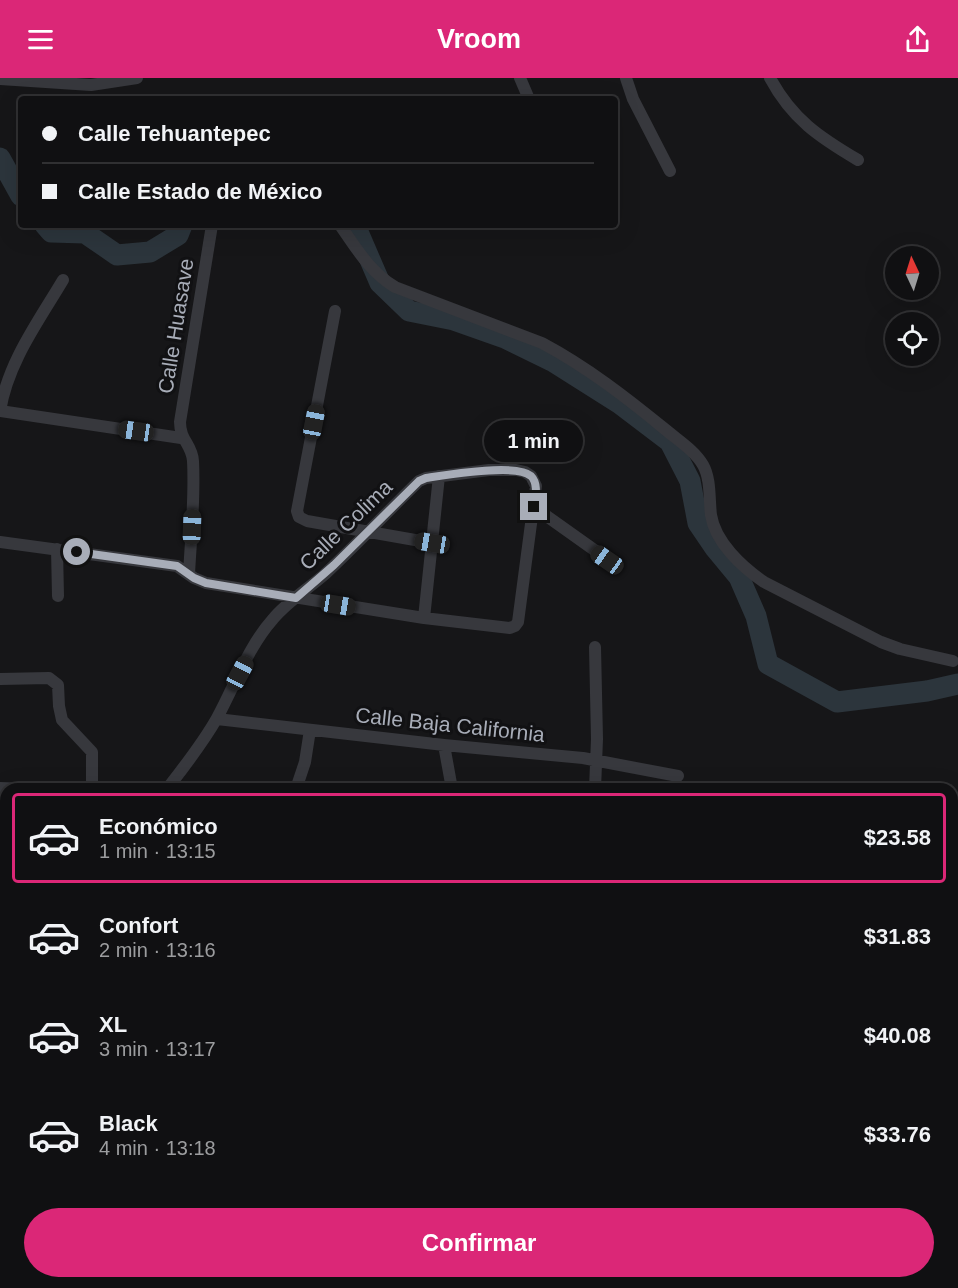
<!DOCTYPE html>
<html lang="es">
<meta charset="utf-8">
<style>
:root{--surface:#101012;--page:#1e1e20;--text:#f1f3f6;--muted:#9c9d9f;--line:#303032;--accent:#db2777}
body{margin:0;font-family:Helvetica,sans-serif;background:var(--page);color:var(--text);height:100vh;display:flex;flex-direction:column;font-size:22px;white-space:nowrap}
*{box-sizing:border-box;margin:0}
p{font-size:20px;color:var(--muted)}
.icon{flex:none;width:33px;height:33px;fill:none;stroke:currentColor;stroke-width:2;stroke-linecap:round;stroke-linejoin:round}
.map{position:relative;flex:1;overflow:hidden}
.panel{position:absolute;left:0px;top:705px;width:958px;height:506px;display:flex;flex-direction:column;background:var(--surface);border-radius:18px 18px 0 0;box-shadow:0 6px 24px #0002,0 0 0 2px var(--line)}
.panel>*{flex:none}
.hud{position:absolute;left:18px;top:18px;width:600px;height:132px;border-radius:6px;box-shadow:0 6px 24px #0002,0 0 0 2px var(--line);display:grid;align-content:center;height:132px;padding:0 24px;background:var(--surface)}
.needle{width:39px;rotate:356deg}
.buttons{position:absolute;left:885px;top:168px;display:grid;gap:12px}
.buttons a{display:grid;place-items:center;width:54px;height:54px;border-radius:50%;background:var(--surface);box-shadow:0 6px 24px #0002,0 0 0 2px var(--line);font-size:30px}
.end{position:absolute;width:27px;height:27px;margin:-14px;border:8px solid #a8adb8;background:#111;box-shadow:0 0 0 3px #111}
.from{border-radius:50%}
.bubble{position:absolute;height:42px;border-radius:21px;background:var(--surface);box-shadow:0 6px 24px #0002,0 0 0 2px var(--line);font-size:20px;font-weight:700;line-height:42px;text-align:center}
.car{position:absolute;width:18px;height:36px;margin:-18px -9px;border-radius:8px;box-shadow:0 0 4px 2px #0007;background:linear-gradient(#222 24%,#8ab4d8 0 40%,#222 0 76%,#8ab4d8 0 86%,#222 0)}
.hud b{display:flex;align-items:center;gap:21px;height:57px;font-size:22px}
.hud b+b{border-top:2px solid var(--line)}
.hud i{width:15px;height:15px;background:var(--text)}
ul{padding:10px 0 0;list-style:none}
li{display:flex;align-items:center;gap:18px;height:90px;margin:0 12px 9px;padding:0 12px;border:3px solid transparent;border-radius:6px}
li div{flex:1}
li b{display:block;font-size:22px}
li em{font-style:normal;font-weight:700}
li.on{border-color:var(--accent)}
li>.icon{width:54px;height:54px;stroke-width:1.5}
.cta{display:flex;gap:12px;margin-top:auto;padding:12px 24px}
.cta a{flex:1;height:69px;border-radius:36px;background:var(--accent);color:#fff;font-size:24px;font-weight:700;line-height:69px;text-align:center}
header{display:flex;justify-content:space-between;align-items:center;height:78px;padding:0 24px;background:var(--accent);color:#fff;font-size:27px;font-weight:700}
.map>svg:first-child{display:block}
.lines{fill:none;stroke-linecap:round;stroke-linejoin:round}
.river{stroke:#2c353c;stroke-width:21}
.minor{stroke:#37383d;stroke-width:12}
.major{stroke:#53555c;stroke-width:15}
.route{stroke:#a8adb8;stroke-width:8}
.labels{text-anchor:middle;stroke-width:6;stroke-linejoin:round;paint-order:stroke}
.street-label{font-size:21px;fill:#a8adb8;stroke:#111113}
</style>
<header><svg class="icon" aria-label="menu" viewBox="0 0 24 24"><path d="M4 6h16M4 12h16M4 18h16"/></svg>Vroom<svg class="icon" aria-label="share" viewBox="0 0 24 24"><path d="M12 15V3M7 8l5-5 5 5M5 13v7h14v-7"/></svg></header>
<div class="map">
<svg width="958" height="1210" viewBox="0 0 958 1210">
<rect width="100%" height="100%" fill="#161618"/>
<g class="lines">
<!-- river -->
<path class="river" d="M 0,80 L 21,118
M 45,147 L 51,154 L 85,155 L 117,177 L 150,174 L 178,157 L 182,147
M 355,147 L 380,205 L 409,233 L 454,242 L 505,260 L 552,283 L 620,326 L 670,364 L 690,403 L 698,445 L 715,470 L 739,499 L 756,538 L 768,586 L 837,624 L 927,613 L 958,606"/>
<!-- minor -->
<path class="minor" d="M 520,0 L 529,21
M 626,0 L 633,21 L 670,93
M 770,0 C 792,41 819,59 858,82
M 0,1 L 91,7 L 137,0
M 340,147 C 356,170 370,194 395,209 L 542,265 C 587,289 627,320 666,352 C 679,363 695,373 703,387 C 711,401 709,421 711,437 C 715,464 742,489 764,504 L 881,564 L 900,571 L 953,583
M 335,233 L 297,433 L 299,439 L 307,443 L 432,465
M 0,333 L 181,360
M 0,333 C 8,284 38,244 63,202
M 534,429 L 607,481
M 0,464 L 177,488 L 194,500 L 206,505 L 424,540 L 510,550 L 515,548 L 518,544 L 536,408 L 531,398 L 525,394 L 516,392 L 489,392 L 426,400 L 419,403 C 388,433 357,466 325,496 C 308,511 288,523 273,541 C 248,569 235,607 217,640 C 203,665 184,689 167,711
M 57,471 L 58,518
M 189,496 C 191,458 195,420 193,383 C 192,366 180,363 180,344 L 212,147
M 424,540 L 439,398
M 0,601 L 49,600 L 58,607 L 59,628 L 62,642 L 92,674 L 92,711
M 217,641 L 444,667 L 583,680 L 678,698
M 444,667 L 452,711
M 0,710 L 28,711
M 296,711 L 305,684 L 310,652
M 595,711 L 597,661 L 595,569
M 0,900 L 0,889
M 952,954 L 958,955
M 0,980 L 6,981
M 0,1185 L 6,1184
M 55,1204 L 58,1210
M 261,1204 L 261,1210
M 908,1204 L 908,1210"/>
<!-- major -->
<path class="major" d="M 0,1110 L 6,1111
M 952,1113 L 958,1113"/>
</g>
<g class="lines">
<!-- route -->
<path class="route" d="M 77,474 L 177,488 L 194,500 L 206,505 L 296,520 L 334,487 L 419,403 L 426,400 C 446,397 517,385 531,398 C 539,406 535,420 534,429"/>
</g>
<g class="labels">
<!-- street labels -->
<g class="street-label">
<text transform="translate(176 248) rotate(-81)" y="7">Calle Huasave</text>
<text transform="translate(346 447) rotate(-44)" y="7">Calle Colima</text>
<text transform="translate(450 647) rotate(6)" y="7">Calle Baja California</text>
</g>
</g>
</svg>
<div class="buttons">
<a><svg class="needle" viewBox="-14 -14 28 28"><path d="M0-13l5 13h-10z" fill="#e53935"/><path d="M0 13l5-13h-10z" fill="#9c9d9f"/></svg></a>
<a><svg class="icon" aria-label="locate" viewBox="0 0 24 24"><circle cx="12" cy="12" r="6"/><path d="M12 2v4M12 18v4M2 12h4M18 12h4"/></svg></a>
</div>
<i class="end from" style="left:77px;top:474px"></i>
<i class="end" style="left:534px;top:429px"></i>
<div class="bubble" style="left:484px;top:342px;width:99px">1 min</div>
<i class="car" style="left:314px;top:344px;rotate:11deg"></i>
<i class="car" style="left:136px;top:353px;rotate:278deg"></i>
<i class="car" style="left:192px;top:449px;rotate:2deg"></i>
<i class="car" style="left:432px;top:465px;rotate:279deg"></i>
<i class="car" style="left:607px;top:482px;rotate:305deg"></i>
<i class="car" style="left:338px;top:527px;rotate:99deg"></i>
<i class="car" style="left:240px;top:595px;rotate:28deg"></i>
<div class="hud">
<b><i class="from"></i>Calle Tehuantepec</b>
<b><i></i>Calle Estado de México</b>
</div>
<section class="panel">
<ul>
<li class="on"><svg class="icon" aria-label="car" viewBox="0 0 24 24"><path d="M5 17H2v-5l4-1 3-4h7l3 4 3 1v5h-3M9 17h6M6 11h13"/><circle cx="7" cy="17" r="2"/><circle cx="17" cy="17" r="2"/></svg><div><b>Económico</b><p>1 min · 13:15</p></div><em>$23.58</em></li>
<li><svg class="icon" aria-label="car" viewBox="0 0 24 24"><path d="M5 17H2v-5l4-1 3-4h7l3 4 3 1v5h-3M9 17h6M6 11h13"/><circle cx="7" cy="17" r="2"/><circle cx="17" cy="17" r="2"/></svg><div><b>Confort</b><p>2 min · 13:16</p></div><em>$31.83</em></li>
<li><svg class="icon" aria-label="car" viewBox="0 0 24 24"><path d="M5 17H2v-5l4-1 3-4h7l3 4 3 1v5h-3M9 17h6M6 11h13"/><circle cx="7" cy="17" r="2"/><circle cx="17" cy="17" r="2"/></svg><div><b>XL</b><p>3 min · 13:17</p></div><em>$40.08</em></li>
<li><svg class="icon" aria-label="car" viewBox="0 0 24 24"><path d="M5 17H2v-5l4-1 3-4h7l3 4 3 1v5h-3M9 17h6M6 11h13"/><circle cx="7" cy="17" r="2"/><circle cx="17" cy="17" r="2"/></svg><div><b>Black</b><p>4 min · 13:18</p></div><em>$33.76</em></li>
</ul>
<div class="cta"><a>Confirmar</a></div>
</section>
</div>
